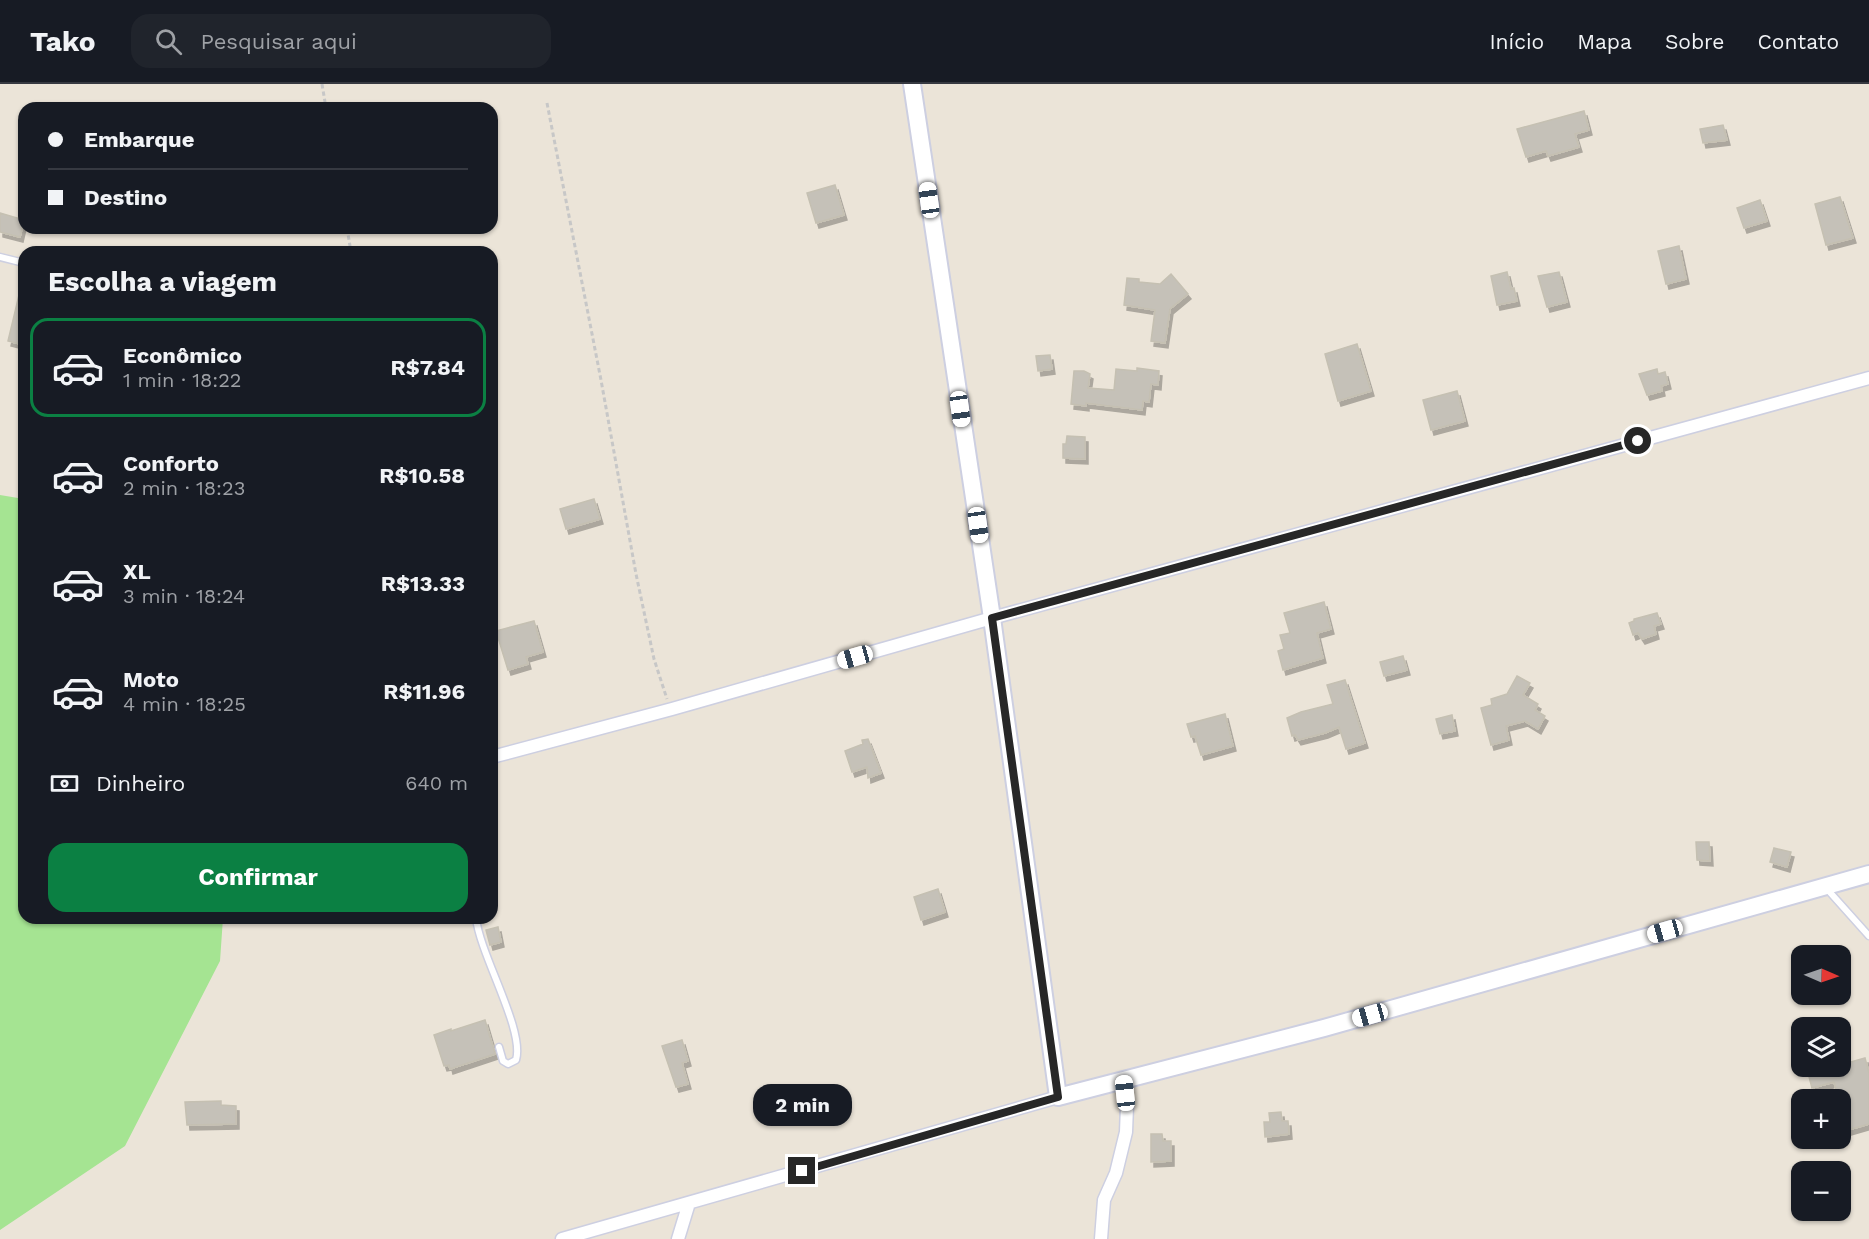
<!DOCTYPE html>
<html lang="pt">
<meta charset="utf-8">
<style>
:root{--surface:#171b24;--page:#20242c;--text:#f1f3f6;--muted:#9ea1a6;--line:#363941;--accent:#0b8043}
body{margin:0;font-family:"Work Sans",sans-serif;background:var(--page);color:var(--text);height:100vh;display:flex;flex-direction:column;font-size:22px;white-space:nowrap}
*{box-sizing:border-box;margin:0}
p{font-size:20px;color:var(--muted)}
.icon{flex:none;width:33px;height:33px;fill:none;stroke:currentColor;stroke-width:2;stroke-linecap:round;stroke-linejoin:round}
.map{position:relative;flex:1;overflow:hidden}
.drawer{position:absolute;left:18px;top:162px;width:480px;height:678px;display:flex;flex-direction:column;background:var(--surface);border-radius:18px;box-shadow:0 2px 4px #0004}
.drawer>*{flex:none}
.hud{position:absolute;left:18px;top:18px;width:480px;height:132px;border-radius:18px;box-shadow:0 2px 4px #0004;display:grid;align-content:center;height:132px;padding:0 30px;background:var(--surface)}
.needle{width:39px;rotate:92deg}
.tools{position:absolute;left:1791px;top:861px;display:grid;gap:12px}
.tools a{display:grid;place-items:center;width:60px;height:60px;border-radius:12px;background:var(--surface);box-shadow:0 2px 4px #0004;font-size:30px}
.end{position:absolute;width:27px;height:27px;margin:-14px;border:8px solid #272727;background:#fff;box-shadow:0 0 0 3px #fff}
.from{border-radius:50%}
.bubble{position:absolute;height:42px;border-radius:18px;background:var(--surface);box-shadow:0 2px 4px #0004;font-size:20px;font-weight:700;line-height:42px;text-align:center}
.car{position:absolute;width:18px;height:36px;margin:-18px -9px;border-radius:8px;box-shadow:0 0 4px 2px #0007;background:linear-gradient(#fff 24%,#345 0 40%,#fff 0 76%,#345 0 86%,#fff 0)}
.hud b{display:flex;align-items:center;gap:21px;height:57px;font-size:22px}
.hud b+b{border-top:2px solid var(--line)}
.hud i{width:15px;height:15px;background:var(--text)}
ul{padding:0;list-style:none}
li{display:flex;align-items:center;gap:18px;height:99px;margin:0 12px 9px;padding:0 18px;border:3px solid transparent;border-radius:18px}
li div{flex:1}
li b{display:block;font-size:22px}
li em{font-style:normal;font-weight:700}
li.selected{border-color:var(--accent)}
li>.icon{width:54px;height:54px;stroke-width:1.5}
h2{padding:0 30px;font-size:27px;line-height:72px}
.pay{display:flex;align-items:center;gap:15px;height:66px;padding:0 30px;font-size:22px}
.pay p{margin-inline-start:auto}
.cta{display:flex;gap:12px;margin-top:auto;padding:12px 30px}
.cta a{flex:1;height:69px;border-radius:18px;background:var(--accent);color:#fff;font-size:24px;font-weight:700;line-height:69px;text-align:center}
header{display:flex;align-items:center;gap:36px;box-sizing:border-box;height:84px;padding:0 30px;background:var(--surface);border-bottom:2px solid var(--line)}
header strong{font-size:28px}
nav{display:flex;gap:33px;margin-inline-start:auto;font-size:21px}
.search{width:420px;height:54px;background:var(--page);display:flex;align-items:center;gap:15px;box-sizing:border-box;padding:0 21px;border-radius:18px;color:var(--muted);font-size:22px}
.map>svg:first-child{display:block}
.green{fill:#a5e492}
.building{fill:#c5c1b8;stroke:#c5c0b2;stroke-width:1.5;filter:url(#shadow)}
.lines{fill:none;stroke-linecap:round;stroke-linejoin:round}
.service-casing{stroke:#cdcfe1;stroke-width:9}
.minor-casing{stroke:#cdcfe1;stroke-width:15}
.tertiary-casing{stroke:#cdcfe1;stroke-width:20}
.path{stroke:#c7c7c7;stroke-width:3;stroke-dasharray:4.5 3;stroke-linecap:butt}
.service{stroke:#fff;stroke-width:6}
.minor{stroke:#fff;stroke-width:12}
.tertiary{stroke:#fff;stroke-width:16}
.route{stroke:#272727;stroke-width:8}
</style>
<header>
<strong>Tako</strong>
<div class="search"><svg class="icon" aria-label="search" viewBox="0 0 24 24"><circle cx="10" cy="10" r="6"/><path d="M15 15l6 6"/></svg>Pesquisar aqui</div>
<nav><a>Início</a><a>Mapa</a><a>Sobre</a><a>Contato</a></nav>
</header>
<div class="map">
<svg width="1869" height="1155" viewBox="0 0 1869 1155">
<defs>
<filter id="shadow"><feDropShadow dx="3" dy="5" stdDeviation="0" flood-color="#0004"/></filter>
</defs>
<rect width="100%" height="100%" fill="#ebe4d8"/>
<!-- green -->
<path class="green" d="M 0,411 L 24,415 L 24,834 L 223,834 L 220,877 L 125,1062 L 0,1146 Z"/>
<!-- building -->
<path class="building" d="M 1584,27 L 1589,46 L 1575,50 L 1579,63 L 1548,72 L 1546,67 L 1526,73 L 1517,45 Z
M 1723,41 L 1727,56 L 1703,59 L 1700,45 Z
M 835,101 L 844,131 L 816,139 L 807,109 Z
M 1840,113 L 1853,154 L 1826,161 L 1815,120 Z
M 1760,116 L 1767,137 L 1744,144 L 1737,124 Z
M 0,129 L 24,136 L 20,153 L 0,148 Z
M 1679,162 L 1686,195 L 1666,200 L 1658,167 Z
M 1507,188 L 1511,205 L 1514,204 L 1517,217 L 1497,221 L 1491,192 Z
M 1559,188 L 1567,218 L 1547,223 L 1538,192 Z
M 1171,190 L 1188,210 L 1170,225 L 1165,259 L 1151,257 L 1155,226 L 1124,221 L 1127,194 L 1139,195 L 1139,198 L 1160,200 Z
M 19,211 L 24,211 L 24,261 L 8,257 Z
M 1357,260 L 1371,307 L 1338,317 L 1325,270 Z
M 1050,271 L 1052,285 L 1038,287 L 1036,272 Z
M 1137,284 L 1159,287 L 1158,301 L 1151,300 L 1149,318 L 1143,317 L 1142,326 L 1086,319 L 1086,322 L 1071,320 L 1074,287 L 1084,287 L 1090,290 L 1088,304 L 1114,306 L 1116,285 L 1137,287 Z
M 1657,285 L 1658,290 L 1665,288 L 1668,300 L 1661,302 L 1662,307 L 1647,311 L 1639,290 Z
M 1457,307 L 1465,337 L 1431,346 L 1423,316 Z
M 1067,352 L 1085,353 L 1085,375 L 1063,374 L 1063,360 L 1066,360 Z
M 594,415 L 600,435 L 566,445 L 560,425 Z
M 1324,518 L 1331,545 L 1317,549 L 1323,574 L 1283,586 L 1278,567 L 1284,565 L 1280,551 L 1290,549 L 1284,529 Z
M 1657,529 L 1661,540 L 1654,542 L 1656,550 L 1642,555 L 1638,549 L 1633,551 L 1629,539 L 1634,537 L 1634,535 Z
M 534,537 L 543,568 L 526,573 L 528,580 L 508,586 L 496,547 Z
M 1403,572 L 1407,586 L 1384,592 L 1380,578 Z
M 1517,592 L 1530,599 L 1523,611 L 1538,620 L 1535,626 L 1545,632 L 1538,645 L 1525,637 L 1506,642 L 1509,656 L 1491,661 L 1481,624 L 1492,621 L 1491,615 L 1507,610 Z
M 1345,596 L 1365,659 L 1346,665 L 1339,643 L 1325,649 L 1298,656 L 1295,651 L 1292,652 L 1287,634 L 1301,628 L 1333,620 L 1327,601 Z
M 1225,630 L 1233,662 L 1201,671 L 1195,652 L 1191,653 L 1187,640 Z
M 1452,631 L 1455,647 L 1440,650 L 1436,635 Z
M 868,655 L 881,689 L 868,694 L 867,683 L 852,688 L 845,667 L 863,660 L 862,656 Z
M 1696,758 L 1709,758 L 1710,777 L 1697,776 Z
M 1774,764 L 1791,768 L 1787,783 L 1770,778 Z
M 938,805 L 945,828 L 921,836 L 914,813 Z
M 498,843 L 501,858 L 490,861 L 486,846 Z
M 485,936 L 495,970 L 450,985 L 449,981 L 444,982 L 434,951 L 451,945 L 451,947 Z
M 682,956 L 688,977 L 682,979 L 688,1000 L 676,1003 L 662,962 Z
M 1865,974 L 1869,989 L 1869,1040 L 1848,1046 L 1840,1022 L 1840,1016 L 1839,1016 L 1834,998 L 1812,1004 L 1808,989 L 1831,982 L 1840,982 L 1840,981 Z
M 221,1017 L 221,1021 L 236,1022 L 236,1040 L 187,1041 L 185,1018 Z
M 1281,1028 L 1282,1037 L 1288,1037 L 1289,1050 L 1265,1053 L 1264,1038 L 1270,1038 L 1269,1029 Z
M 1151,1050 L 1162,1050 L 1163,1057 L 1171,1057 L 1171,1077 L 1151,1078 Z"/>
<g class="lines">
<!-- service casing -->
<g class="service-casing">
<path id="service" d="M 0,173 L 24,179
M 1827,805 L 1869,852
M 476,834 C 480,871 525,946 516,976 L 508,980 L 503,977 L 499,963"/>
</g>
<!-- minor casing -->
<g class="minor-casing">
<path id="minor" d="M 492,673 L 672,625 L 992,534 L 1869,294
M 562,1155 L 1058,1013
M 678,1155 L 689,1119
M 1101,1155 L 1104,1116 L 1116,1089 L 1126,1048 L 1127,1022 L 1124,996"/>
</g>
<!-- tertiary casing -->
<g class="tertiary-casing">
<path id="tertiary" d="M 912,0 L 992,534 L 1058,1013 L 1324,944 L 1869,790"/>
</g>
<!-- path -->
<path class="path" d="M 322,0 L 326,24
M 547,19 L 601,296 L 636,490 L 654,575 L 667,615
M 347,144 L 351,168"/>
<!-- service -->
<use href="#service" class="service"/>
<!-- minor -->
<use href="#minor" class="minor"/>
<!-- tertiary -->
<use href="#tertiary" class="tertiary"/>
</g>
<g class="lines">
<!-- route -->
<path class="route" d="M 802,1087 L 1058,1013 L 992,534 L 1638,357"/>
</g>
</svg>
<div class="tools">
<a><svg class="needle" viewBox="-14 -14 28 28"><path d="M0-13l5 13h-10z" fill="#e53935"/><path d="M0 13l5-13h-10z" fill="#9ea1a6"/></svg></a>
<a><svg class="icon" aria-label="layers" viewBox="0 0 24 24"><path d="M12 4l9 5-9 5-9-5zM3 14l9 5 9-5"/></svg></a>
<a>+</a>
<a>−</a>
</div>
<i class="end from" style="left:1638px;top:357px"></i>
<i class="end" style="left:802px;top:1087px"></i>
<div class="bubble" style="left:753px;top:1000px;width:99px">2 min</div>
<i class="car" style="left:929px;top:116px;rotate:352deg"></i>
<i class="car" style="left:960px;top:325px;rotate:172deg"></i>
<i class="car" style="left:978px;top:441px;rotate:172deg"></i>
<i class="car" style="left:855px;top:573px;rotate:254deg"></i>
<i class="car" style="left:1665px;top:847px;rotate:254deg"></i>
<i class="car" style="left:1370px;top:931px;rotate:254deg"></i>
<i class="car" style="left:1125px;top:1009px;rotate:354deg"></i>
<div class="hud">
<b><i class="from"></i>Embarque</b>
<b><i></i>Destino</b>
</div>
<section class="drawer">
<h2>Escolha a viagem</h2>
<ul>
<li class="selected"><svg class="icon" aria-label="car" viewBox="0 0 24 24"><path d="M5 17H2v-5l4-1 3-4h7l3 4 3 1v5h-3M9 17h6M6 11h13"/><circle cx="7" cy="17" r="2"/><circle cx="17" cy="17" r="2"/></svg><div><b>Econômico</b><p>1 min · 18:22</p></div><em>R$7.84</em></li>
<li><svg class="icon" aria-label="car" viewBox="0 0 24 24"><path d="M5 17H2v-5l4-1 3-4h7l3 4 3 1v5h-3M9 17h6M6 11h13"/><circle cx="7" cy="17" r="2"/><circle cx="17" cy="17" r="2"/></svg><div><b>Conforto</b><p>2 min · 18:23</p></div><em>R$10.58</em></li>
<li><svg class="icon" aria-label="car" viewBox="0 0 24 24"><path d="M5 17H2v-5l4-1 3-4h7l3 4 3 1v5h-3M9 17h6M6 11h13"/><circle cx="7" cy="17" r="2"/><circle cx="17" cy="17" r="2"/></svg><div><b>XL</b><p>3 min · 18:24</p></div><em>R$13.33</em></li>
<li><svg class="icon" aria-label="car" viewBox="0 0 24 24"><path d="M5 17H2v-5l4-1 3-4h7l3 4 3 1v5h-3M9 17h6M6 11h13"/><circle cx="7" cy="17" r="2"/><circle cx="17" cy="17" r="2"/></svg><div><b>Moto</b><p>4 min · 18:25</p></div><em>R$11.96</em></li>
</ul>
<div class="pay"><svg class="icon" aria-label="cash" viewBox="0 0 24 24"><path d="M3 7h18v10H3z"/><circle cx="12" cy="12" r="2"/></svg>Dinheiro<p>640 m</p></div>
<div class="cta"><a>Confirmar</a></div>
</section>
</div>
